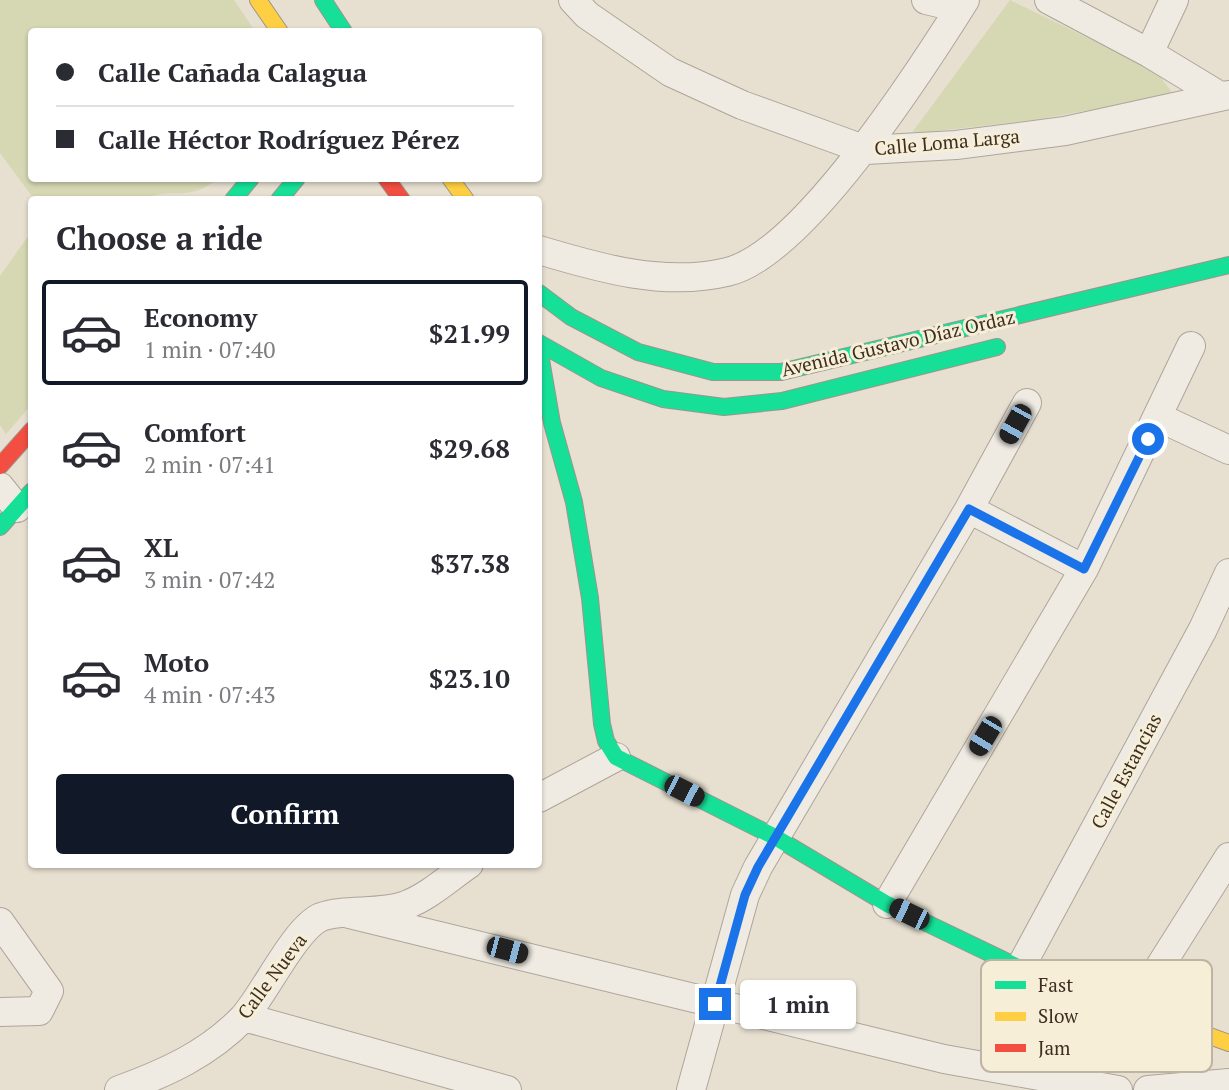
<!DOCTYPE html>
<meta charset="utf-8">
<style>
:root{--surface:#fff;--page:#f7f7f7;--text:#2b2b33;--muted:#7c7c81;--line:#e1e1e2;--accent:#111827}
body{margin:0;font-family:"PT Serif",serif;background:var(--page);color:var(--text);height:100vh;display:flex;flex-direction:column;font-size:26px;white-space:nowrap}
*{box-sizing:border-box;margin:0}
p{font-size:23px;color:var(--muted)}
.icon{flex:none;width:38px;height:38px;fill:none;stroke:currentColor;stroke-width:2;stroke-linecap:round;stroke-linejoin:round}
.map{position:relative;flex:1;overflow:hidden}
.panel{position:absolute;left:28px;top:196px;width:514px;height:672px;display:flex;flex-direction:column;background:var(--surface);border-radius:7px;box-shadow:0 2px 5px #0004}
.panel>*{flex:none}
.banner{position:absolute;left:28px;top:28px;width:514px;height:154px;border-radius:7px;box-shadow:0 2px 5px #0004;display:grid;align-content:center;height:154px;padding:0 28px;background:var(--surface)}
.end{position:absolute;width:32px;height:32px;margin:-16px;border:9px solid #1a73e8;background:#fff;box-shadow:0 0 0 4px #fff}
.from{border-radius:50%}
.bubble{position:absolute;height:49px;border-radius:7px;background:var(--surface);box-shadow:0 2px 5px #0004;font-size:23px;font-weight:800;line-height:49px;text-align:center}
.car{position:absolute;width:21px;height:42px;margin:-21px -10px;border-radius:9px;box-shadow:0 0 5px 2px #0007;background:linear-gradient(#222 24%,#8ab4d8 0 40%,#222 0 76%,#8ab4d8 0 86%,#222 0)}
.banner b{display:flex;align-items:center;gap:24px;height:66px;font-size:26px}
.banner b+b{border-top:2px solid var(--line)}
.banner i{width:18px;height:18px;background:var(--text)}
ul{padding:0;list-style:none}
li{display:flex;align-items:center;gap:21px;height:105px;margin:0 14px 10px;padding:0 14px;border:4px solid transparent;border-radius:7px}
li div{flex:1}
li b{display:block;font-size:26px}
li em{font-style:normal;font-weight:800}
li.selected{border-color:var(--accent)}
li>.icon{width:63px;height:63px;stroke-width:1.5}
h2{padding:0 28px;font-size:32px;line-height:84px}
.cta{display:flex;gap:14px;margin-top:auto;padding:14px 28px}
.cta a{flex:1;height:80px;border-radius:7px;background:var(--accent);color:#fff;font-size:28px;font-weight:800;line-height:80px;text-align:center}
.map>svg:first-child{display:block}
.green{fill:#d6d7b3}
.lines{fill:none;stroke-linecap:round;stroke-linejoin:round}
.street-casing{stroke:#ada599;stroke-width:30}
.fast-casing{stroke:#9c958a;stroke-width:18}
.slow-casing{stroke:#9c958a;stroke-width:18}
.jam-casing{stroke:#9c958a;stroke-width:18}
.street{stroke:#efebe3;stroke-width:28}
.fast{stroke:#16e098;stroke-width:16}
.slow{stroke:#ffcf43;stroke-width:16}
.jam{stroke:#f24e42;stroke-width:16}
.route{stroke:#1a73e8;stroke-width:9}
.labels{text-anchor:middle;stroke-width:6;stroke-linejoin:round;paint-order:stroke}
.street-label{font-size:19px;fill:#3d2e20;stroke:#f7eed8}
.key{fill:#f7eed8;stroke:#bfb4a1;stroke-width:2}
.key-label{font-size:19px;fill:#3d2e20}
</style>
<div class="map">
<svg width="1229" height="1090" viewBox="0 0 1229 1090">
<rect width="100%" height="100%" fill="#e7e0d1"/>
<!-- green -->
<path class="green" d="M 0,0 L 234,0 L 255,31 L 32,32 L 32,178 L 217,179 C 188,203 174,186 143,199 L 34,199 L 0,153 Z
M 1010,0 L 1156,71 L 1174,95 L 1034,120 L 911,134 Z
M 31,232 L 31,405 L 6,434 L 0,425 L 0,276 Z"/>
<g class="lines">
<!-- street casing -->
<g class="street-casing">
<path id="street" d="M 573,0 L 587,15 L 670,72 L 742,105 L 866,150 L 956,145 L 1065,131 L 1229,95
M 926,0 L 960,8
M 1049,0 L 1149,53 L 1220,96
M 1149,53 L 1174,0
M 539,250 C 599,268 664,287 727,272 C 803,255 923,67 965,0
M 1158,417 L 1229,450
M 0,487 L 17,508
M 969,509 L 1084,569
M 539,798 L 616,757
M 887,904 L 1084,569 L 1191,346
M 349,914 L 944,1059 L 1118,1090
M 0,922 L 49,991 L 39,1011 L 0,1012
M 1020,968 L 1203,629 L 1229,573
M 1133,1009 L 1229,857
M 244,1017 L 507,1090
M 119,1090 C 166,1073 208,1054 243,1018 C 264,995 295,928 321,917 C 345,908 381,915 406,905 C 428,897 450,877 469,864
M 691,1090 L 745,895 L 758,867 L 969,509 L 1027,403
M 1148,1090 L 1229,1083"/>
</g>
<!-- fast casing -->
<g class="fast-casing">
<path id="fast" d="M 323,0 L 344,32
M 233,200 L 251,178
M 279,200 L 297,178
M 539,293 L 571,317 L 638,352 L 713,372 L 781,372 L 1229,265
M 539,343 L 601,378 L 663,399 L 724,407 L 782,401 L 997,347
M 539,348 L 552,423 L 574,502 L 590,598 L 602,724 L 606,741 L 616,757 L 775,837 L 887,904 L 1020,968 L 1091,993
M 0,527 L 32,491"/>
</g>
<!-- slow casing -->
<g class="slow-casing">
<path id="slow" d="M 258,0 L 280,32
M 450,178 L 466,200
M 1091,993 L 1229,1043"/>
</g>
<!-- jam casing -->
<g class="jam-casing">
<path id="jam" d="M 386,178 L 402,200
M 0,466 L 32,430"/>
</g>
<!-- street -->
<use href="#street" class="street"/>
<!-- fast -->
<use href="#fast" class="fast"/>
<!-- slow -->
<use href="#slow" class="slow"/>
<!-- jam -->
<use href="#jam" class="jam"/>
</g>
<g class="lines">
<!-- route -->
<path class="route" d="M 715,1004 L 745,895 L 758,867 L 969,509 L 1084,569 L 1148,439"/>
</g>
<g class="labels">
<!-- street labels -->
<g class="street-label">
<text transform="translate(947 142) rotate(-5)" y="7">Calle Loma Larga</text>
<text transform="translate(898 343) rotate(-13)" y="7">Avenida Gustavo Díaz Ordaz</text>
<text transform="translate(1126 771) rotate(-62)" y="7">Calle Estancias</text>
<text transform="translate(272 976) rotate(-53)" y="7">Calle Nueva</text>
</g>
</g>
<!-- legend -->
<rect x="981" y="960" width="231" height="112" rx="10" class="key"/>
<rect x="995" y="981" width="31" height="8" fill="#16e098"/>
<rect x="995" y="1012" width="31" height="9" fill="#ffcf43"/>
<rect x="995" y="1044" width="31" height="8" fill="#f24e42"/>
<g class="key-label">
<text x="1038" y="992">Fast</text>
<text x="1038" y="1023">Slow</text>
<text x="1038" y="1055">Jam</text>
</g>
</svg>
<i class="end from" style="left:1148px;top:439px"></i>
<i class="end" style="left:715px;top:1004px"></i>
<div class="bubble" style="left:740px;top:980px;width:116px">1 min</div>
<i class="car" style="left:1015px;top:424px;rotate:209deg"></i>
<i class="car" style="left:985px;top:736px;rotate:211deg"></i>
<i class="car" style="left:684px;top:791px;rotate:117deg"></i>
<i class="car" style="left:909px;top:914px;rotate:296deg"></i>
<i class="car" style="left:507px;top:950px;rotate:105deg"></i>
<div class="banner">
<b><i class="from"></i>Calle Cañada Calagua</b>
<b><i></i>Calle Héctor Rodríguez Pérez</b>
</div>
<section class="panel">
<h2>Choose a ride</h2>
<ul>
<li class="selected"><svg class="icon" aria-label="car" viewBox="0 0 24 24"><path d="M5 17H2v-5l4-1 3-4h7l3 4 3 1v5h-3M9 17h6M6 11h13"/><circle cx="7" cy="17" r="2"/><circle cx="17" cy="17" r="2"/></svg><div><b>Economy</b><p>1 min · 07:40</p></div><em>$21.99</em></li>
<li><svg class="icon" aria-label="car" viewBox="0 0 24 24"><path d="M5 17H2v-5l4-1 3-4h7l3 4 3 1v5h-3M9 17h6M6 11h13"/><circle cx="7" cy="17" r="2"/><circle cx="17" cy="17" r="2"/></svg><div><b>Comfort</b><p>2 min · 07:41</p></div><em>$29.68</em></li>
<li><svg class="icon" aria-label="car" viewBox="0 0 24 24"><path d="M5 17H2v-5l4-1 3-4h7l3 4 3 1v5h-3M9 17h6M6 11h13"/><circle cx="7" cy="17" r="2"/><circle cx="17" cy="17" r="2"/></svg><div><b>XL</b><p>3 min · 07:42</p></div><em>$37.38</em></li>
<li><svg class="icon" aria-label="car" viewBox="0 0 24 24"><path d="M5 17H2v-5l4-1 3-4h7l3 4 3 1v5h-3M9 17h6M6 11h13"/><circle cx="7" cy="17" r="2"/><circle cx="17" cy="17" r="2"/></svg><div><b>Moto</b><p>4 min · 07:43</p></div><em>$23.10</em></li>
</ul>
<div class="cta"><a>Confirm</a></div>
</section>
</div>
